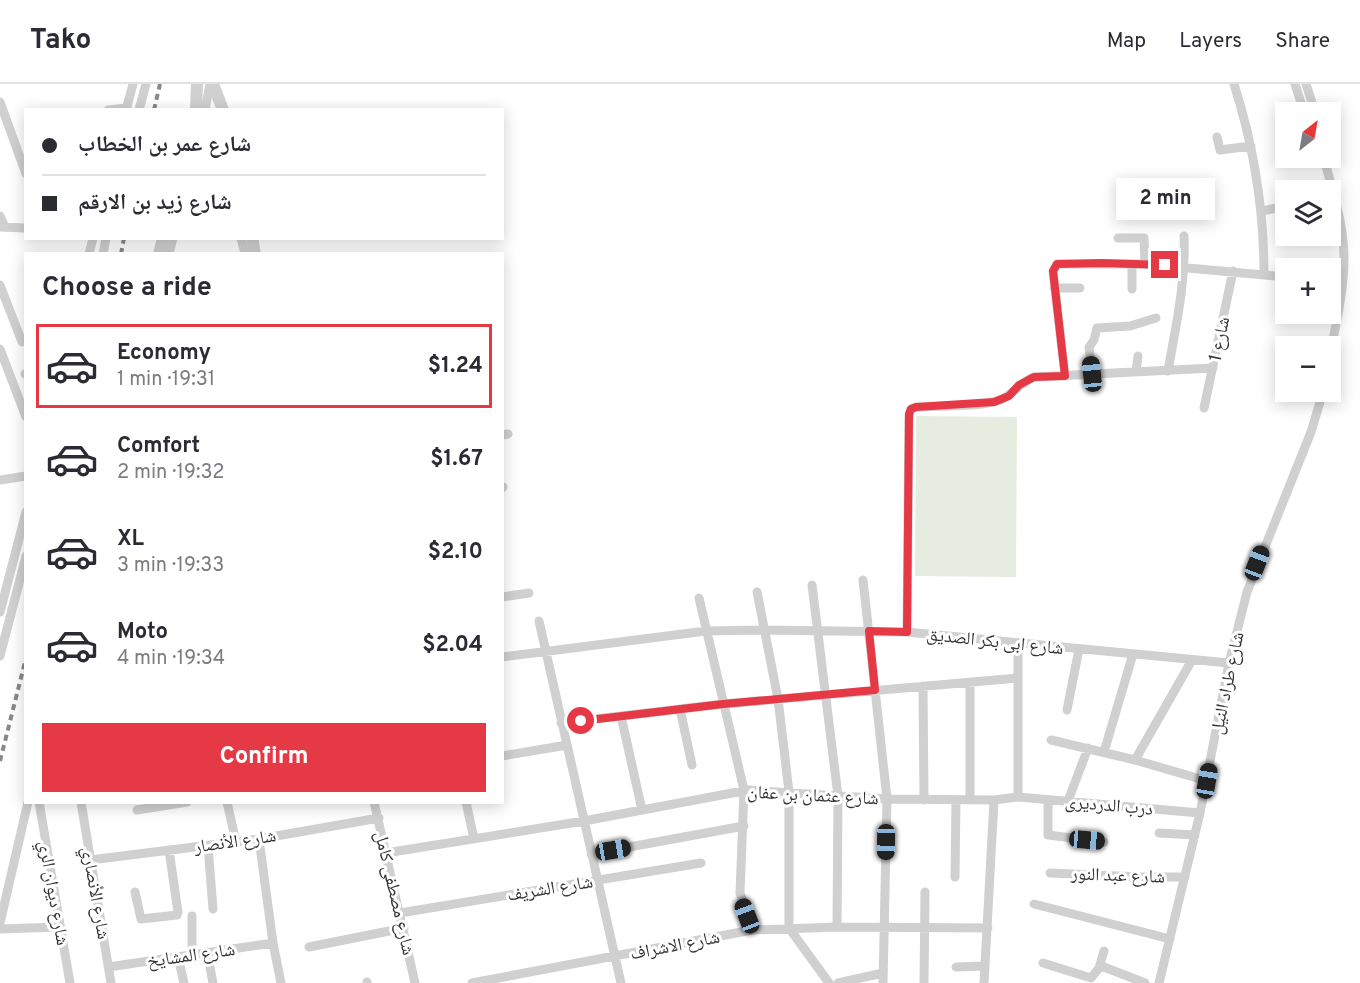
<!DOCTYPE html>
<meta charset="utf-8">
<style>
:root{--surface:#fff;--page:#f2f2f3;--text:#2b2b33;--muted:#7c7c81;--line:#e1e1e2;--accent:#e63946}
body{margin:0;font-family:Overpass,"Noto Naskh Arabic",sans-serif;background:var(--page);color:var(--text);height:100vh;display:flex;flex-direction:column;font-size:22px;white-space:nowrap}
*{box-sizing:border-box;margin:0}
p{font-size:20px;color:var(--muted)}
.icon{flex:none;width:33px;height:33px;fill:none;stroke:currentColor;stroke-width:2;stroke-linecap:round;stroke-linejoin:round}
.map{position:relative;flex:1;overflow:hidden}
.drawer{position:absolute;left:24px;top:168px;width:480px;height:552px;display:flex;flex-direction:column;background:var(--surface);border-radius:0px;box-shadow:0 3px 15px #0003}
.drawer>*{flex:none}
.top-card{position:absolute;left:24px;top:24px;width:480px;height:132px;border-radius:0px;box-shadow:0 3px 15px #0003;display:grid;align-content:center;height:132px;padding:0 18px;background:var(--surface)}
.needle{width:39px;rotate:31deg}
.controls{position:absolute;left:1275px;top:18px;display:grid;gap:12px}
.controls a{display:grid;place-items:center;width:66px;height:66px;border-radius:0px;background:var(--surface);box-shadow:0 3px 15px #0003;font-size:30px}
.end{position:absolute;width:27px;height:27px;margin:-14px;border:8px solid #e63946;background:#fff;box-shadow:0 0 0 3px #fff}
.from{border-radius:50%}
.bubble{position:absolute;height:42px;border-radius:0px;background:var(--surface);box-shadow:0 3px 15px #0003;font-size:20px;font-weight:700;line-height:42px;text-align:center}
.car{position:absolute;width:18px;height:36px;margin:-18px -9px;border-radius:8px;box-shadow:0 0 4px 2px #0007;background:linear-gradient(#222 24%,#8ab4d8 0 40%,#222 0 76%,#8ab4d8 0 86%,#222 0)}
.top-card b{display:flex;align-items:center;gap:21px;height:57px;font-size:22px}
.top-card b+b{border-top:2px solid var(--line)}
.top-card i{width:15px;height:15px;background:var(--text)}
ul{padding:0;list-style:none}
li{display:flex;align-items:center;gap:18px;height:84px;margin:0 12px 9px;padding:0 6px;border:3px solid transparent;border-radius:0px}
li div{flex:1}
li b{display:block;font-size:22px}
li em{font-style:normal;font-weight:700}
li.on{border-color:var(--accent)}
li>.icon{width:54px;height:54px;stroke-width:1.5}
h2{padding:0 18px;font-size:27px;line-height:72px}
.primary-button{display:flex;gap:12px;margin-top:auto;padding:12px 18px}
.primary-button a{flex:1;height:69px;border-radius:0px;background:var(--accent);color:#fff;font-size:24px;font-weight:700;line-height:69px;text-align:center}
header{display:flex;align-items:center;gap:36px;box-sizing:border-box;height:84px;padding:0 30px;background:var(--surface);border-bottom:2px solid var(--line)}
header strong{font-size:28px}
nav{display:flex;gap:33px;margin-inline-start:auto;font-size:21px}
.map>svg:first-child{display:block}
.green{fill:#e6ecdf}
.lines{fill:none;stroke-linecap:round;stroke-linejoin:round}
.minor{stroke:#d0d0d0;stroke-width:9}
.tertiary{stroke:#d0d0d0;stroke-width:12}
.rail{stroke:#888;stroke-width:4;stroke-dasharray:6 4.5;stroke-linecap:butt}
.route{stroke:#e63946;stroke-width:8}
.labels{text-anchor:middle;stroke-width:6;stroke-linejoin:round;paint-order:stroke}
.street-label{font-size:18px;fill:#333;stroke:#fff}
</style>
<header>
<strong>Tako</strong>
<nav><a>Map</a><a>Layers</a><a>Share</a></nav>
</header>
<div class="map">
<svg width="1360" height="899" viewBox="0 0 1360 899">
<rect width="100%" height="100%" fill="#fff"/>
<!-- green -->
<path class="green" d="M 916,332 L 1017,333 L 1016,493 L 915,492 Z"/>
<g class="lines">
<!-- minor -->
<path class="minor" d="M 1234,0 C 1254,63 1264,124 1264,190
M 1295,0 L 1304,28
M 1306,0 L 1315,28
M 0,18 L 26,90
M 108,26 L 127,24
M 126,26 L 133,0
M 139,26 L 146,0
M 205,26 L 210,0
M 1217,53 L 1220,66 L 1251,62
M 1324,74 C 1332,106 1344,140 1344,174 C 1344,207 1336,239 1330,271
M 1262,127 L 1286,122
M 0,132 L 5,143
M 0,143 L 26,144
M 241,154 L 245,170
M 1118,154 L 1144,154 L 1145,180
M 89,170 L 93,154
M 103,170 L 106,154
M 169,170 L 173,154
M 1132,180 L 1132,205
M 0,201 L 22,258
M 1054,204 L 1080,204
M 0,265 L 26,333
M 1168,287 C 1176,241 1186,198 1184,152
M 1136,288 L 1138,272
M 25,290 L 26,290
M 1092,290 L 1089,263 L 1094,256 L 1097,244 L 1130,242 L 1156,234
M 1065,292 L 1053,187 L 1057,180 L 1145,180 L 1286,193
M 1204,324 L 1233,187
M 502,351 L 508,350
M 0,396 L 26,392
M 502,404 L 503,403
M 863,496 L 887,715 L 883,899
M 812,501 L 838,712 L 837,843
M 757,508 L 778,615 L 789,708 L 789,844 L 829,899
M 502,513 L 529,509
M 699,514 L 744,706 L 740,809 L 752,846
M 0,528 L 26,428
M 539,537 L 621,899
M 907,548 L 909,331 L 911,325 L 916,323 C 937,322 983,323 1000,316 C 1013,311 1020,298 1034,293 L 1213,284
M 0,572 L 26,472
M 502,573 L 706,547 L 763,546 L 907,548 L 1229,579
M 970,598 L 970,716
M 923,602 L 924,716
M 680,625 L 692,681
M 1067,626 L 1079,565
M 621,632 L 642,726
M 561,639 L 723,620 L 1018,594
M 1051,656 L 1135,676 L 1207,697
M 1104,668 L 1133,570
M 502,672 L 567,661
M 1135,676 L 1192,576
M 1018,713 L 1200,729
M 1048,716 L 1048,751 L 1104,758
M 1068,717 L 1088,664
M 39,718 L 70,899
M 81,718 L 111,899
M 227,718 L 236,758
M 374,718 L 415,899
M 466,718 L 474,755
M 137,726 L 187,718
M 1159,749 L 1195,751
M 259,755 L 273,859 L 281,899
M 208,762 L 213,825
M 386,769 L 584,737 L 748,706 L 887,715 L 994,716 L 1018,713 L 1018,559
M 591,770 L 744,742
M 90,776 L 259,755 L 379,734
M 1050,789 L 1140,793 L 1185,793
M 955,793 L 956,716
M 135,808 L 141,835 L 177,831 L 178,828 L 169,766
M 1034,820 L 1170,855
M 400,829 L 701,779
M 192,832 L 192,871
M 0,839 L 28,718
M 0,845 L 60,843
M 309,863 L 404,844
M 207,868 L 213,899
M 178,873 L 184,899
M 1043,879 L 1091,894 L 1099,884 L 1104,883 L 1145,899
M 108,883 L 273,859
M 956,883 L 985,882
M 1099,884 L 1104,867
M 367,898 L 367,899
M 472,899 L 752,846 L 837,843 L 988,844
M 838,899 L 883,889
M 924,899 L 925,808
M 984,899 L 994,716
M 1159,899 L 1200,729 L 1229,579 L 1247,508 L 1311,348 L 1323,308"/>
<!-- tertiary -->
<path class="tertiary" d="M 213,0 L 223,26
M 196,26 L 197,0
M 252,154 L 255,170
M 159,170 L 163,154"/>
<!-- rail -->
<path class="rail" d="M 154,26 L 160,0
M 121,170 L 124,154
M 0,677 L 26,574"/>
</g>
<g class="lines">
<!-- route -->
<path class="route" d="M 581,637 L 723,620 L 875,606 L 869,547 L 907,548 L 909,330 L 911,325 L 916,323 L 994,318 L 1009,312 L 1019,301 L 1034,293 L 1065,292 L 1053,187 L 1057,180 L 1102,179 L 1165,181"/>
</g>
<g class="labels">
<!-- street labels -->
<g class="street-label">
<text transform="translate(1219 255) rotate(-78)" y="6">شارع 1</text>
<text transform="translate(995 557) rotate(6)" y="6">شارع ابى بكر الصديق</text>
<text transform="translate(1227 599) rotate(-78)" y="6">شارع طراد النيل</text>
<text transform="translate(813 711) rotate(3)" y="6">شارع عثمان بن عفان</text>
<text transform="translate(1109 721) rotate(5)" y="6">درب الدرديرى</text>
<text transform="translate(235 757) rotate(-8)" y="6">شارع الأنصار</text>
<text transform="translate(1118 791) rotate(2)" y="6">شارع عبد النور</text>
<text transform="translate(550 804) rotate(-9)" y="6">شارع الشريف</text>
<text transform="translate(54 809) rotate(80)" y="6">شارع ديوان الري</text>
<text transform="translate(96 809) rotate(80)" y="6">شارع الأنصاري</text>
<text transform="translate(395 809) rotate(77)" y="6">شارع مصطفى كامل</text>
<text transform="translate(675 861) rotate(-11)" y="6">شارع الاشراف</text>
<text transform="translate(191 871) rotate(-8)" y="6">شارع المشايخ</text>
</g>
</g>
</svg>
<div class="controls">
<a><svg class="needle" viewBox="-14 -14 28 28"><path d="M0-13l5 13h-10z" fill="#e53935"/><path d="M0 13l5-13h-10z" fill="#7c7c81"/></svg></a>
<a><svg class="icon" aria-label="layers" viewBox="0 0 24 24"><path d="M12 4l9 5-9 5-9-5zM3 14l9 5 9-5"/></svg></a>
<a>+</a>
<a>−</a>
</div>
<i class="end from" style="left:581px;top:637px"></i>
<i class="end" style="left:1165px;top:181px"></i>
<div class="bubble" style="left:1116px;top:94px;width:99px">2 min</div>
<i class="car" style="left:1092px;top:290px;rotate:354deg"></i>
<i class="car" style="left:1257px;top:479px;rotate:21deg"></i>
<i class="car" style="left:1207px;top:697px;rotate:10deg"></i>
<i class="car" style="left:1087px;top:756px;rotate:95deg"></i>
<i class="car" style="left:886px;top:758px;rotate:181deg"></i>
<i class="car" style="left:613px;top:766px;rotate:80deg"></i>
<i class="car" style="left:747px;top:832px;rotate:339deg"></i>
<div class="top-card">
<b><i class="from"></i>شارع عمر بن الخطاب</b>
<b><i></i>شارع زيد بن الارقم</b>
</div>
<section class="drawer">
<h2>Choose a ride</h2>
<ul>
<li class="on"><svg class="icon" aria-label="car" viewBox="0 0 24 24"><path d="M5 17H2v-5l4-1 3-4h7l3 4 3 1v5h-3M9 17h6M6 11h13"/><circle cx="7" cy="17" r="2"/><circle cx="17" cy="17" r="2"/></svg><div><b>Economy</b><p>1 min · 19:31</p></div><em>$1.24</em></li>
<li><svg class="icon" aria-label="car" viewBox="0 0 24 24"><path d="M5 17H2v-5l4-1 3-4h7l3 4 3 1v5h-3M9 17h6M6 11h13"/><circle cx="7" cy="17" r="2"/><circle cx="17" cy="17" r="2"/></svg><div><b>Comfort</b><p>2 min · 19:32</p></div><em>$1.67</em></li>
<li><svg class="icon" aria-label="car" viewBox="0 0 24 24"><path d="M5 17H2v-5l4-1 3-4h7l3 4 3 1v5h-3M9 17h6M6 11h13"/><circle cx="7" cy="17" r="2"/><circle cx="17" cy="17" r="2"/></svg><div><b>XL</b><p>3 min · 19:33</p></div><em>$2.10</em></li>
<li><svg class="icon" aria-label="car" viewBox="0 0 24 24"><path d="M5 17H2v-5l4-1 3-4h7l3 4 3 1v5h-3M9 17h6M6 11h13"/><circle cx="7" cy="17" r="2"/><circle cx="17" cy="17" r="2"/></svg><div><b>Moto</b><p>4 min · 19:34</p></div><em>$2.04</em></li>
</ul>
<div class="primary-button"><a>Confirm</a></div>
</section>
</div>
